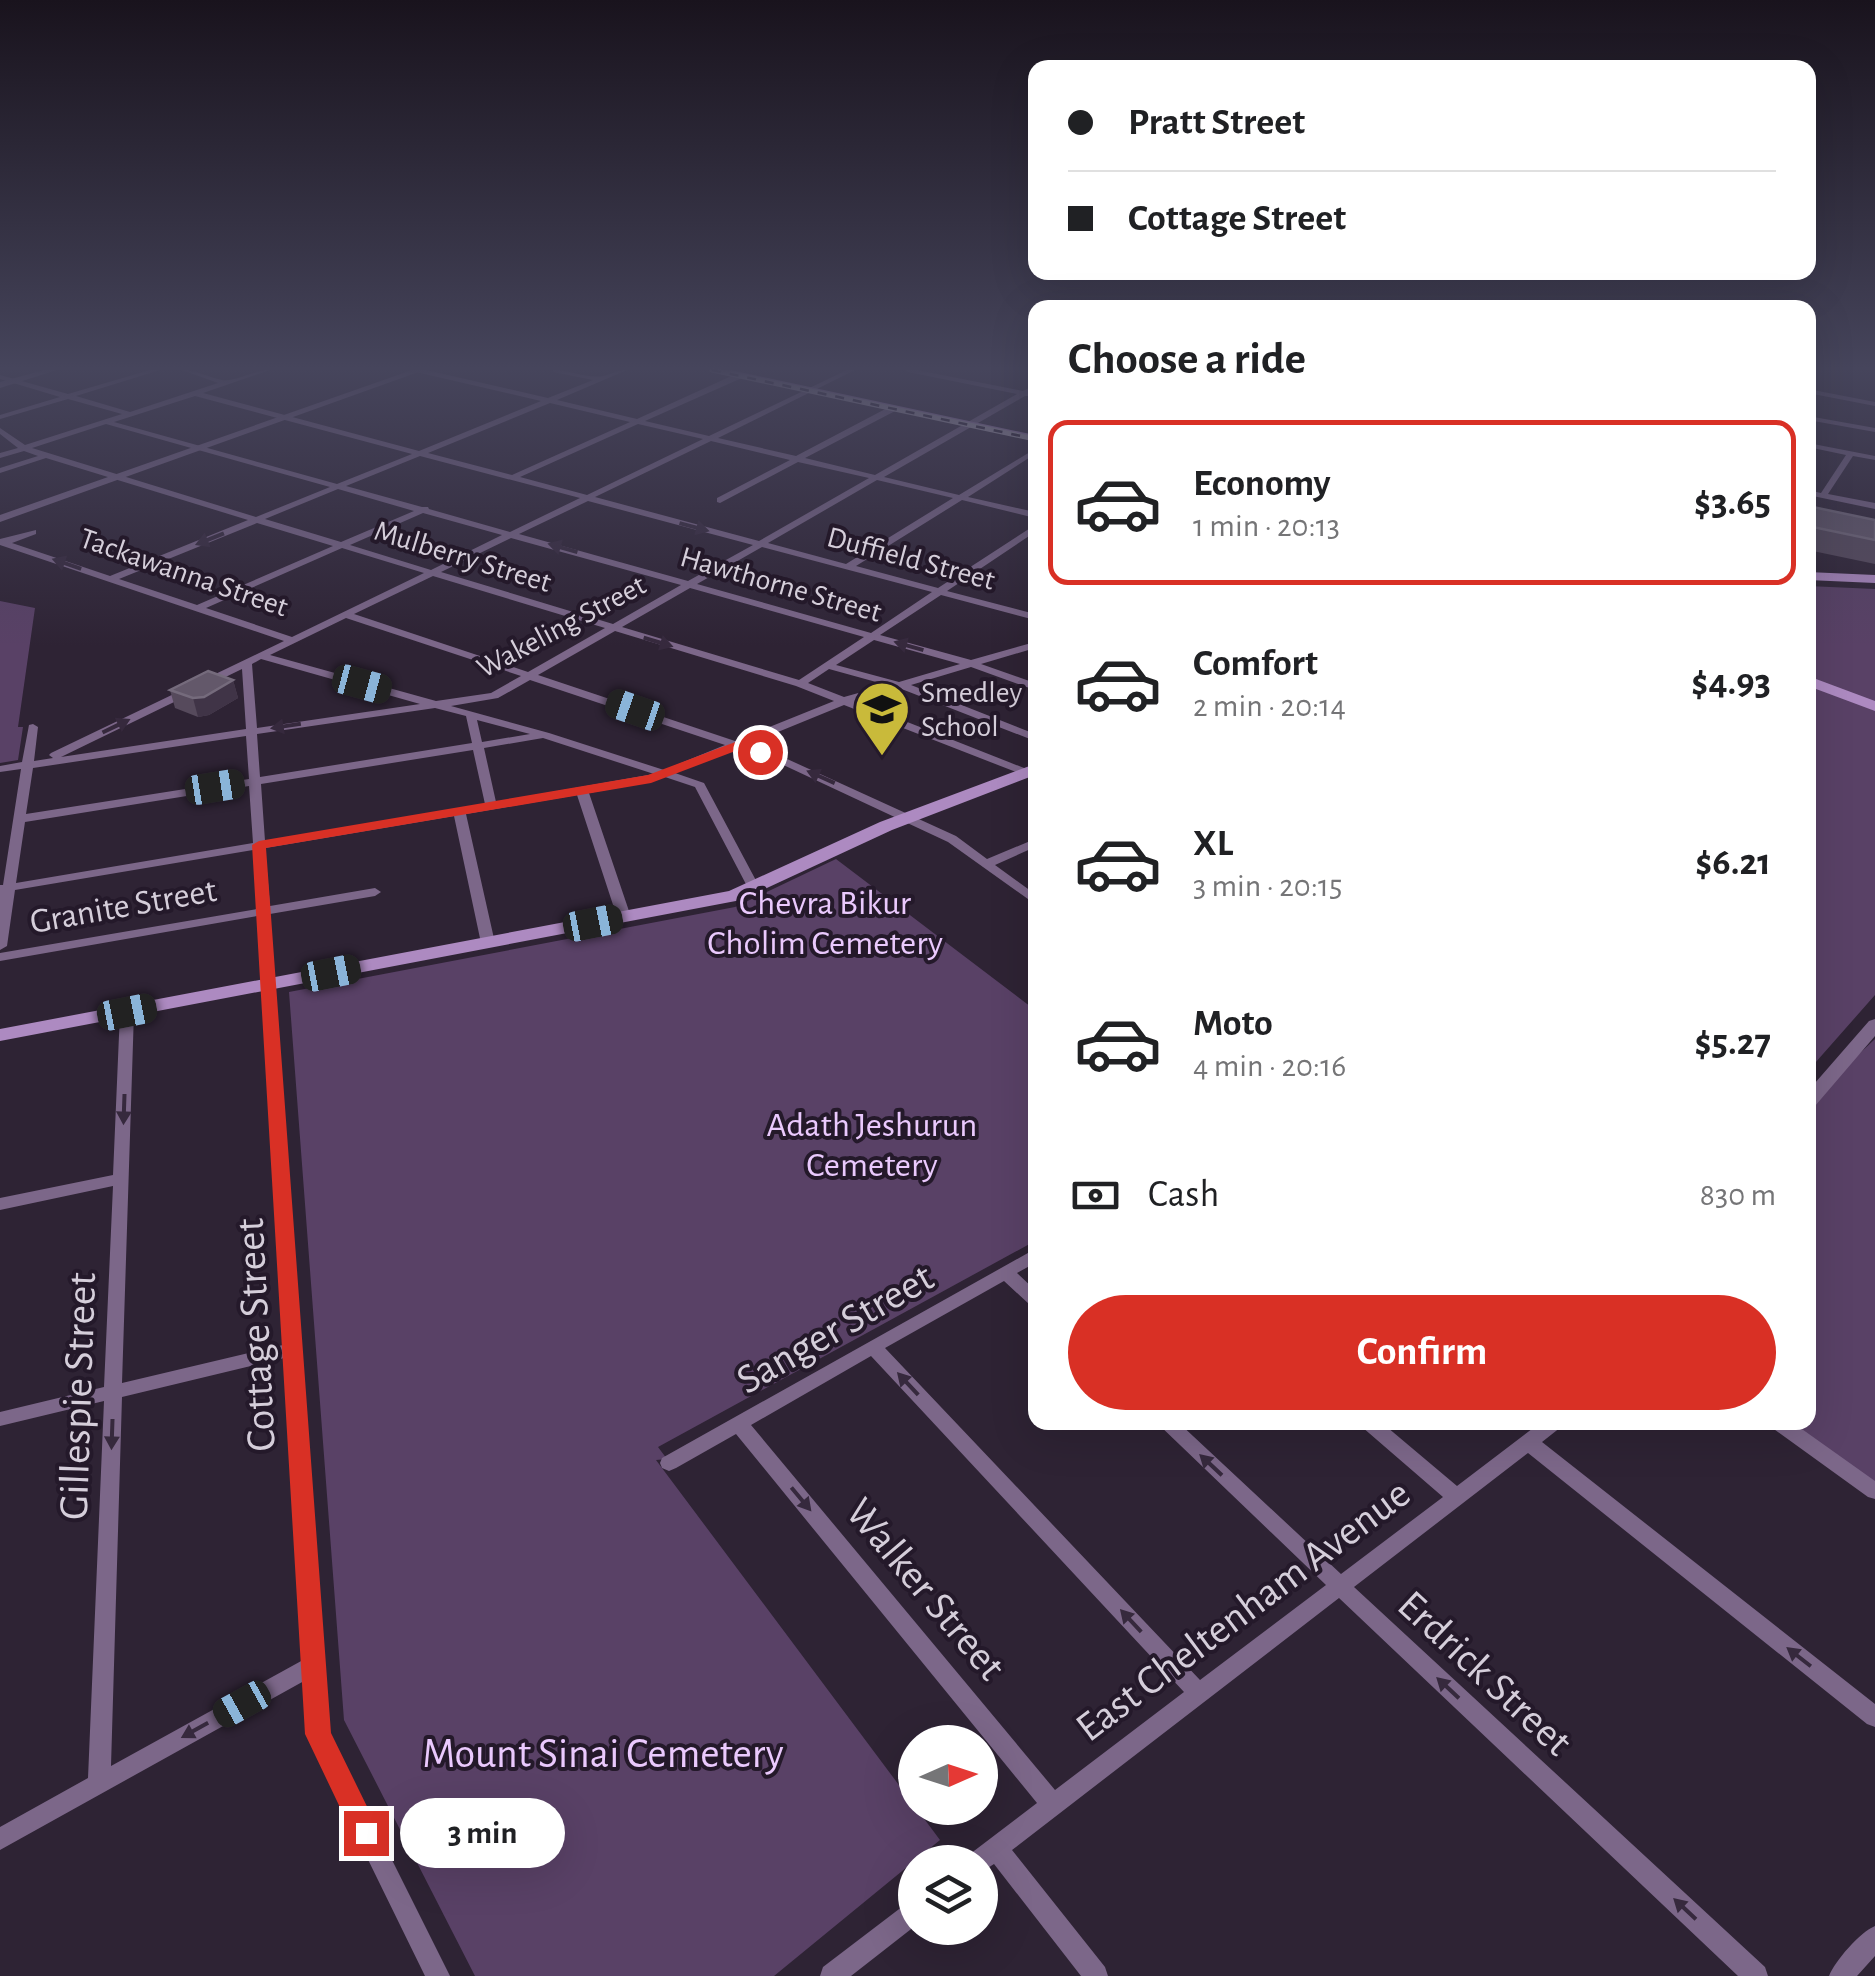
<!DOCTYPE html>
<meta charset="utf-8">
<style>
:root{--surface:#fff;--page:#f6f6f6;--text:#202124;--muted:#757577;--line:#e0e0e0;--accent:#d93025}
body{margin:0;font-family:"Alegreya Sans",sans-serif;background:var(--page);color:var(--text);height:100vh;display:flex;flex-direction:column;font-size:38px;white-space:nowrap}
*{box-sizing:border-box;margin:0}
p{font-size:32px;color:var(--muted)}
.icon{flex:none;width:55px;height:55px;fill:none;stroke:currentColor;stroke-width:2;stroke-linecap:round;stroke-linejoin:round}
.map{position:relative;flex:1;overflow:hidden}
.details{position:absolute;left:1028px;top:300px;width:788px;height:1130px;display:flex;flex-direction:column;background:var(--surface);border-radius:20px;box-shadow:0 10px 40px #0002}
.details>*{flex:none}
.banner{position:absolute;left:1028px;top:60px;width:788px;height:220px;border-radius:20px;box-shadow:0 10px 40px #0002;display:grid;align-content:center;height:220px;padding:0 40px;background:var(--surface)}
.needle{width:65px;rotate:87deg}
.controls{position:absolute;left:898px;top:1725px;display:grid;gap:20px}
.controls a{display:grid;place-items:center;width:100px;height:100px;border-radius:50%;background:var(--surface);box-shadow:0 10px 40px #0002;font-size:50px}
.end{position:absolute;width:45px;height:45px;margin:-22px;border:12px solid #d93025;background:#fff;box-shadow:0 0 0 5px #fff}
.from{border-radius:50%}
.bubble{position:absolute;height:70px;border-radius:35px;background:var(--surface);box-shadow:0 10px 40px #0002;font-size:32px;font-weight:700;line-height:70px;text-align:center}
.car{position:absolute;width:30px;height:60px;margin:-30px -15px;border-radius:12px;box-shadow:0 0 8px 2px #0007;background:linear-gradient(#222 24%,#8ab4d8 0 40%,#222 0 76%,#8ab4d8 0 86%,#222 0)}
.banner b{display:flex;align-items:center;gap:35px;height:95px;font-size:38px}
.banner b+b{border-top:2px solid var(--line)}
.banner i{width:25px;height:25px;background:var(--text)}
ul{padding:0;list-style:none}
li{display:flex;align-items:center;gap:30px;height:165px;margin:0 20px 15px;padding:0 20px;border:5px solid transparent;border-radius:20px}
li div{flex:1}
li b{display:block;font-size:38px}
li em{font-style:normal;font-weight:700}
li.current{border-color:var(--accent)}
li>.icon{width:90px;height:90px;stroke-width:1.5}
h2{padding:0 40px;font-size:45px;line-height:120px}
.pay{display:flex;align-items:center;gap:25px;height:110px;padding:0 40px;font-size:38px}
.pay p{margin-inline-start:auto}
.cta{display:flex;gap:20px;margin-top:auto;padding:20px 40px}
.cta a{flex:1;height:115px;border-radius:60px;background:var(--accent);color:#fff;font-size:40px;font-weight:700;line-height:115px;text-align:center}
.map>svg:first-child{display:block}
.green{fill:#594166}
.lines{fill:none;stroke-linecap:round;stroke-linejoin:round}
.minor{fill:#7c6789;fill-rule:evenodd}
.tertiary{fill:#7c6789;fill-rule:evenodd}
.secondary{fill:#ad8ac1;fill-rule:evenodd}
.rail-casing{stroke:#c0b8c5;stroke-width:5}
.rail{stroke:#24192a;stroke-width:2.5;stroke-dasharray:9;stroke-linecap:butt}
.wall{fill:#564a5c}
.shaded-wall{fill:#403447}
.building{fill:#63586a;stroke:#756b7c;stroke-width:2.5}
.oneway{fill:#36293d}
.route{fill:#d93025}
.labels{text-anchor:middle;stroke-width:8;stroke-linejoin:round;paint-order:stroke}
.far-street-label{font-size:30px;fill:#d5ceda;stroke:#24192a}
.far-poi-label{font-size:30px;fill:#d5ceda;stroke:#24192a;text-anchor:start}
.park-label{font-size:35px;fill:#eac9fd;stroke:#24192a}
.street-label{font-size:35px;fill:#d5ceda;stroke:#24192a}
.near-street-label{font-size:42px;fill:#d5ceda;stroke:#24192a}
.near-park-label{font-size:42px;fill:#eac9fd;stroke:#24192a}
</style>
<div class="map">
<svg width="1875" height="1976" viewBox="0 0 1875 1976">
<rect width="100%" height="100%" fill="#2e2334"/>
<!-- green -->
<path class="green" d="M 1808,586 L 1875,589 L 1875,995 L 1808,1071 Z
M 0,601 L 35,608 L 18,727 L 23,727 L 18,760 L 0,763 Z
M 836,859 L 1035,1010 L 1035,1241 L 658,1447 L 667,1459 L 656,1460 L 940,1840 L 774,1976 L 475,1976 L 344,1720 L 289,992 L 735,907 Z
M 1875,1039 L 1875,1491 L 1777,1423 L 1808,1422 L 1808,1102 Z"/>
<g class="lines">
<!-- minor -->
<path class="minor" d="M 150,370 L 160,370 L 76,396 L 130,412 L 218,383 L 182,370 C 196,370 208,377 222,380 C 237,382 254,370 270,370 L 203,393 L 419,451 L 541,401 L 416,372 L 416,370 L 426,370 L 548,398 L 593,380 L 553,372 L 553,370 C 569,370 588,379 603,376 C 612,374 617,370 627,370 L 557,400 L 637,419 L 738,373 L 744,373 L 744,377 L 645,421 L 709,436 L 847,370 L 855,370 L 718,438 L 796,456 L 891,406 L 897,406 L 897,410 L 805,458 L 875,475 L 1017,394 L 908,372 L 905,370 L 917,370 L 1023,391 L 1035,385 L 1032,396 L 1025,396 L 884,477 L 959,495 L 1035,449 L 1035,454 L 968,497 L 1035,512 L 1035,518 L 962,500 L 856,566 L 938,588 L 1035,525 L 1035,532 L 947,591 L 1035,614 L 1035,620 L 941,595 L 880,635 L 971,660 L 1035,642 L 1035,648 L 981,664 L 1035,683 L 1035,690 L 971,667 L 911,685 L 1035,734 L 1035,741 L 899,688 L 854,701 L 1029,770 L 1029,774 L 1021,774 L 844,705 L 746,745 L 785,758 L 956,836 L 987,859 L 1035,839 L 1035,847 L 995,865 L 1035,894 L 1035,904 L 948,842 L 777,762 L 736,749 L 675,773 L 704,783 L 760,888 L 758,891 L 754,892 L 748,888 L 695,787 L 665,777 L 651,782 L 589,793 L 631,917 L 624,921 L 617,917 L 577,795 L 466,814 L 495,943 L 488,947 L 481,943 L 454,816 L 265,848 L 270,906 L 375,888 L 381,892 L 375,896 L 270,914 L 329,1734 L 450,1976 L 425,1976 L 307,1735 L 304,1681 L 0,1850 L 0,1827 L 88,1778 L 104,1401 L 0,1426 L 0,1412 L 104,1387 L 113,1186 L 0,1210 L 0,1198 L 113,1175 L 120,1012 L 122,1009 L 132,1009 L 134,1012 L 122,1383 L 283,1345 L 257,916 L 0,961 L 0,953 L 257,909 L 253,850 L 15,890 L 7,946 L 0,950 L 0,885 L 3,885 L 21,769 L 0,772 L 0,766 L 22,762 L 29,725 L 33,724 L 38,727 L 34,761 L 53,758 L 49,755 L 51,753 L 284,641 L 0,545 L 0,539 L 36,530 L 36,534 L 12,543 L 110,576 L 248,520 L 46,458 L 0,473 L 0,468 L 38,456 L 24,451 L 0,458 L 0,453 L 18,448 L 0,434 L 0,428 L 25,445 L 122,414 L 68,399 L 0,419 L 0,415 L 60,397 L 0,379 L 0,375 L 68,394 ZM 195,396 L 412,454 L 337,484 L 114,422 ZM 550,403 L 630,422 L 512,475 L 428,453 ZM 106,424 L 330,487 L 256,517 L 32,448 ZM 638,424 L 703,439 L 587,495 L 520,477 ZM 711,441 L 790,460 L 717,498 L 717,502 L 720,503 L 798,462 L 869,478 L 759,541 L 595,497 ZM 420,456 L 580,498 L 510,532 L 429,509 L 428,507 L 422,507 L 346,486 ZM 877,480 L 953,498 L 846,564 L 768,543 ZM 338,489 L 414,511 L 341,542 L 265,519 ZM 588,501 L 753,545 L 688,581 L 519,534 ZM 423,513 L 502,535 L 431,570 L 350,545 ZM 257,523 L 333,546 L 197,605 L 119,579 ZM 511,538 L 681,585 L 613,624 L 441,572 ZM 762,547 L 932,592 L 871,633 L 697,584 ZM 342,548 L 424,573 L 292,637 L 206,608 ZM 433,576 L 605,628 L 528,672 L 354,614 ZM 690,588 L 864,637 L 799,680 L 622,627 ZM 346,618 L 521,676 L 491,693 L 436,701 L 270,655 ZM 615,631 L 796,686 L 834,701 L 735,741 L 538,675 ZM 874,640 L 960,664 L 899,682 L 836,665 ZM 261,659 L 420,704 L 257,728 L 252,664 ZM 242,669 L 246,729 L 61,757 ZM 829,669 L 887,685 L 844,697 L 808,683 ZM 530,680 L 725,745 L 664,770 L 549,733 L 451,706 L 498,698 ZM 435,708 L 466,716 L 472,743 L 260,777 L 257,734 ZM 477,720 L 530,734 L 482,742 ZM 246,736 L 249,779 L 26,814 L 33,768 ZM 543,738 L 654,774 L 496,802 L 484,748 ZM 473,750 L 485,804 L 265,841 L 261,784 ZM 249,786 L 253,843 L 16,883 L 25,822 ZM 284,1358 L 303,1660 L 111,1766 L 122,1397 Z
M 1808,389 L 1875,402 L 1875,406 L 1808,393 Z
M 1808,416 L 1875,428 L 1875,432 L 1808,420 Z
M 1808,443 L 1875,456 L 1875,460 L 1853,456 L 1828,494 L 1875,503 L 1875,509 L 1808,495 L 1808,490 L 1821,493 L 1846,455 L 1808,447 Z
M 1035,1249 L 1035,1263 L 1017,1273 L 1035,1290 L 1035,1306 L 1029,1304 L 1004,1281 L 885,1348 L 1200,1680 L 1326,1585 L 1156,1422 L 1178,1422 L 1341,1574 L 1443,1497 L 1362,1427 L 1359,1422 L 1381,1422 L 1457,1486 L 1541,1422 L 1564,1422 L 1561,1427 L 1542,1442 L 1875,1704 L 1875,1727 L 1867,1724 L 1528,1453 L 1354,1587 L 1765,1967 L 1768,1976 L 1738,1976 L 1339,1598 L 1012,1850 L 1105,1967 L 1108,1976 L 1081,1976 L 994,1864 L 980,1873 L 980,1862 L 967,1862 L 970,1854 L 1037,1803 L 736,1434 L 676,1468 L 669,1471 L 662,1468 L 660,1463 L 662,1458 ZM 871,1356 L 1184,1692 L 1055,1790 L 751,1425 Z
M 1768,1422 L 1792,1422 L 1875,1481 L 1875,1499 L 1868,1497 L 1771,1427 Z
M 915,1899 L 915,1926 L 851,1976 L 820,1976 L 823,1967 L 907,1903 Z
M 1875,1926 L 1875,1956 L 1857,1976 L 1829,1976 C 1835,1961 1860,1932 1875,1926 Z"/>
<!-- tertiary -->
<path class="tertiary" d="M 44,370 L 57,370 L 0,388 L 0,382 Z
M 412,370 L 424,370 L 0,522 L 0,515 Z
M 1875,1019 L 1875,1036 L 1815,1106 L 1808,1108 L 1808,1091 L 1869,1021 Z"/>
<!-- secondary -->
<path class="secondary" d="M 712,370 L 730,370 L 1035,435 L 1035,441 Z
M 1808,572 L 1875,575 L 1875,583 L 1808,580 Z
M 1808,676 L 1875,701 L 1875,711 L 1808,686 Z
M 1035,764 L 1035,775 L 892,830 L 741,900 L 0,1041 L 0,1029 L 729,891 L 880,822 Z"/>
<!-- rail casing -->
<g class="rail-casing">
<path id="rail" d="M 712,370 L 1035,439"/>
</g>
<!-- rail -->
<use href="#rail" class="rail"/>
</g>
<!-- wall -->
<path class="wall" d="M 1808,506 L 1875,520 L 1875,564 L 1808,550 Z
M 233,680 L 238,698 L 209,715 L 198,717 L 175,708 L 170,690 Z"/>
<!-- shaded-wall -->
<path class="shaded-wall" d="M 233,680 L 238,698 L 209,715 L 198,717 L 193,698 Z"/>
<!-- building -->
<path class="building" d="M 1808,506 L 1875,520 L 1875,540 L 1808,526 Z
M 208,671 L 233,680 L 204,697 L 193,698 L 170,690 Z"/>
<!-- one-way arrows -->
<defs><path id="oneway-solid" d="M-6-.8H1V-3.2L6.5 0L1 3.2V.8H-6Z" transform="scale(2.5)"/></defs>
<g class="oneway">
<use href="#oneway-solid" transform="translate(694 527) rotate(15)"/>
<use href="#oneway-solid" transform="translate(210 539) rotate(158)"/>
<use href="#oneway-solid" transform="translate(563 548) rotate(-164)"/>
<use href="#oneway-solid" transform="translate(67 564) rotate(-161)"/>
<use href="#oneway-solid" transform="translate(658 642) rotate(17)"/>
<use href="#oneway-solid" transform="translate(909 646) rotate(-164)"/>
<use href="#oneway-solid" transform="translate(116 726) rotate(-26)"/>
<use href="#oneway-solid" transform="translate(286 726) rotate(171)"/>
<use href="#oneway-solid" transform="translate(821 777) rotate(-156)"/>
<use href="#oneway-solid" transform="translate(124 1109) rotate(92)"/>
<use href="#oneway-solid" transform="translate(908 1384) rotate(-133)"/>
<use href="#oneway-solid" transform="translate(112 1434) rotate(92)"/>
<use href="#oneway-solid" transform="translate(1211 1465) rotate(-137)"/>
<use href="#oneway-solid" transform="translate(801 1499) rotate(50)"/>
<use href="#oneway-solid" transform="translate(1131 1621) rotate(-133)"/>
<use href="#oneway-solid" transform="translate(1799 1657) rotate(-142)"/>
<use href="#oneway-solid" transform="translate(1448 1688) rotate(-137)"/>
<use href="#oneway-solid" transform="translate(195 1730) rotate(151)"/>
<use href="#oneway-solid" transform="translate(1685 1909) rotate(-137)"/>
</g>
<!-- sky -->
<linearGradient id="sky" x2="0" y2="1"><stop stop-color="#19131d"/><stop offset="0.57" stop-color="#46455c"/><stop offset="1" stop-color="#46455c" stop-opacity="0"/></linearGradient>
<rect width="1875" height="646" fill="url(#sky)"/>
<!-- route -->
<path class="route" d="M 738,741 L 766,752 L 760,756 L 738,750 L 651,783 L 266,848 L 331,1733 L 380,1833 L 376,1843 L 366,1847 L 357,1843 L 305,1734 L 252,845 L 259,841 L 648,775 Z"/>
<!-- icons -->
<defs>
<g id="school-pin" transform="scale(2.875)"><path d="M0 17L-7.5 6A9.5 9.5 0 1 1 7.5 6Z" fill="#c9ba3a" stroke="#24192a"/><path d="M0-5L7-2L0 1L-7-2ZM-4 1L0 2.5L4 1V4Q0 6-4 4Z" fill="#111"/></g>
</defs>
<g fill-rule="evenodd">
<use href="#school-pin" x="882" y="709"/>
</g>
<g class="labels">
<!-- far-street labels -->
<g class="far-street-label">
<text transform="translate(463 556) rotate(17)" y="10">Mulberry Street</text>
<text transform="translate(911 558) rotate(15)" y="10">Duffield Street</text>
<text transform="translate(184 572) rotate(19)" y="10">Tackawanna Street</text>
<text transform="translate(781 584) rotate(16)" y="10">Hawthorne Street</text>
<text transform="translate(561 626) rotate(-28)" y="10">Wakeling Street</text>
</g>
<!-- far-poi labels -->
<g class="far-poi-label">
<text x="921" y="702">Smedley<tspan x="921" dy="34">School</tspan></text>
</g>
<!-- park labels -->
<g class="park-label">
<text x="825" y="914">Chevra Bikur<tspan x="825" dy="40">Cholim Cemetery</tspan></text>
<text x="872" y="1136">Adath Jeshurun<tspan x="872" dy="40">Cemetery</tspan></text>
</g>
<!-- street labels -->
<g class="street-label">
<text transform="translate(123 905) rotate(-10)" y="12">Granite Street</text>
</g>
<!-- near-street labels -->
<g class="near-street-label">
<text transform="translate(834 1327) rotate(-30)" y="15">Sanger Street</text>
<text transform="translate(254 1335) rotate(-93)" y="15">Cottage Street</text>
<text transform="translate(76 1396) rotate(-88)" y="15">Gillespie Street</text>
<text transform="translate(927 1588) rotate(50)" y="15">Walker Street</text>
<text transform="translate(1242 1609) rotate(-37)" y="15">East Cheltenham Avenue</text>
<text transform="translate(1486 1672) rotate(43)" y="15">Erdrick Street</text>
</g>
<!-- near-park labels -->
<g class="near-park-label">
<text x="603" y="1767">Mount Sinai Cemetery</text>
</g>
</g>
</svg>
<div class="controls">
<a><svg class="needle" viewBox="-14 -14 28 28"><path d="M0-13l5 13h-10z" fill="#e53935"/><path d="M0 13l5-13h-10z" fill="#757577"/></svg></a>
<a><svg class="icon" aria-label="layers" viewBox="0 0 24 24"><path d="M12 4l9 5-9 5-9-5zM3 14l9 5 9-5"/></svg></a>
</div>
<i class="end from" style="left:760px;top:752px"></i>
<i class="end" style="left:366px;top:1833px"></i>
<div class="bubble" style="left:400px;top:1798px;width:165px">3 min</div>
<i class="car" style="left:362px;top:684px;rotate:105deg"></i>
<i class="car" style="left:635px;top:710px;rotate:289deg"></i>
<i class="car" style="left:215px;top:787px;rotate:81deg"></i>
<i class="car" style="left:593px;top:923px;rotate:79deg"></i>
<i class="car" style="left:331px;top:973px;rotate:79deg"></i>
<i class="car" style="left:127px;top:1012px;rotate:79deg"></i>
<i class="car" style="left:242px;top:1704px;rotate:241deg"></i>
<div class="banner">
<b><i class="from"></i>Pratt Street</b>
<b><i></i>Cottage Street</b>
</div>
<section class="details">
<h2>Choose a ride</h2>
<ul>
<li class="current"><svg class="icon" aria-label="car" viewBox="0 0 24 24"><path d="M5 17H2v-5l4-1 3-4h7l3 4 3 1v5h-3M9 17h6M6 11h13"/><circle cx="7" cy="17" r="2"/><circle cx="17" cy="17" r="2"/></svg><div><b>Economy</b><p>1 min · 20:13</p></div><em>$3.65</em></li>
<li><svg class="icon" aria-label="car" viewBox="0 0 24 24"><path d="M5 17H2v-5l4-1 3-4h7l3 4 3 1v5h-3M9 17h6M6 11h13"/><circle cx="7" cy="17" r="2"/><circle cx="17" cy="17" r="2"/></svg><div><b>Comfort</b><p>2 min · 20:14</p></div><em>$4.93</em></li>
<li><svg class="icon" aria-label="car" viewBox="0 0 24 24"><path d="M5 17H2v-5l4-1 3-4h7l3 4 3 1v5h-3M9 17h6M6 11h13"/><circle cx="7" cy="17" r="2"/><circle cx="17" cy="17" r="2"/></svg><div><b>XL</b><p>3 min · 20:15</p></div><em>$6.21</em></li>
<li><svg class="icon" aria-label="car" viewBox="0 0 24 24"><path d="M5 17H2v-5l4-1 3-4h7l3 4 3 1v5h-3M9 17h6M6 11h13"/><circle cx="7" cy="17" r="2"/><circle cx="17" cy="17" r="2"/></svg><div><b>Moto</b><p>4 min · 20:16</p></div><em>$5.27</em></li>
</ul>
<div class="pay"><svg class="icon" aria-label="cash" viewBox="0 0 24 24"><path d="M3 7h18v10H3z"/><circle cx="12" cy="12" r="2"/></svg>Cash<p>830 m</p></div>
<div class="cta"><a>Confirm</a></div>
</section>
</div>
